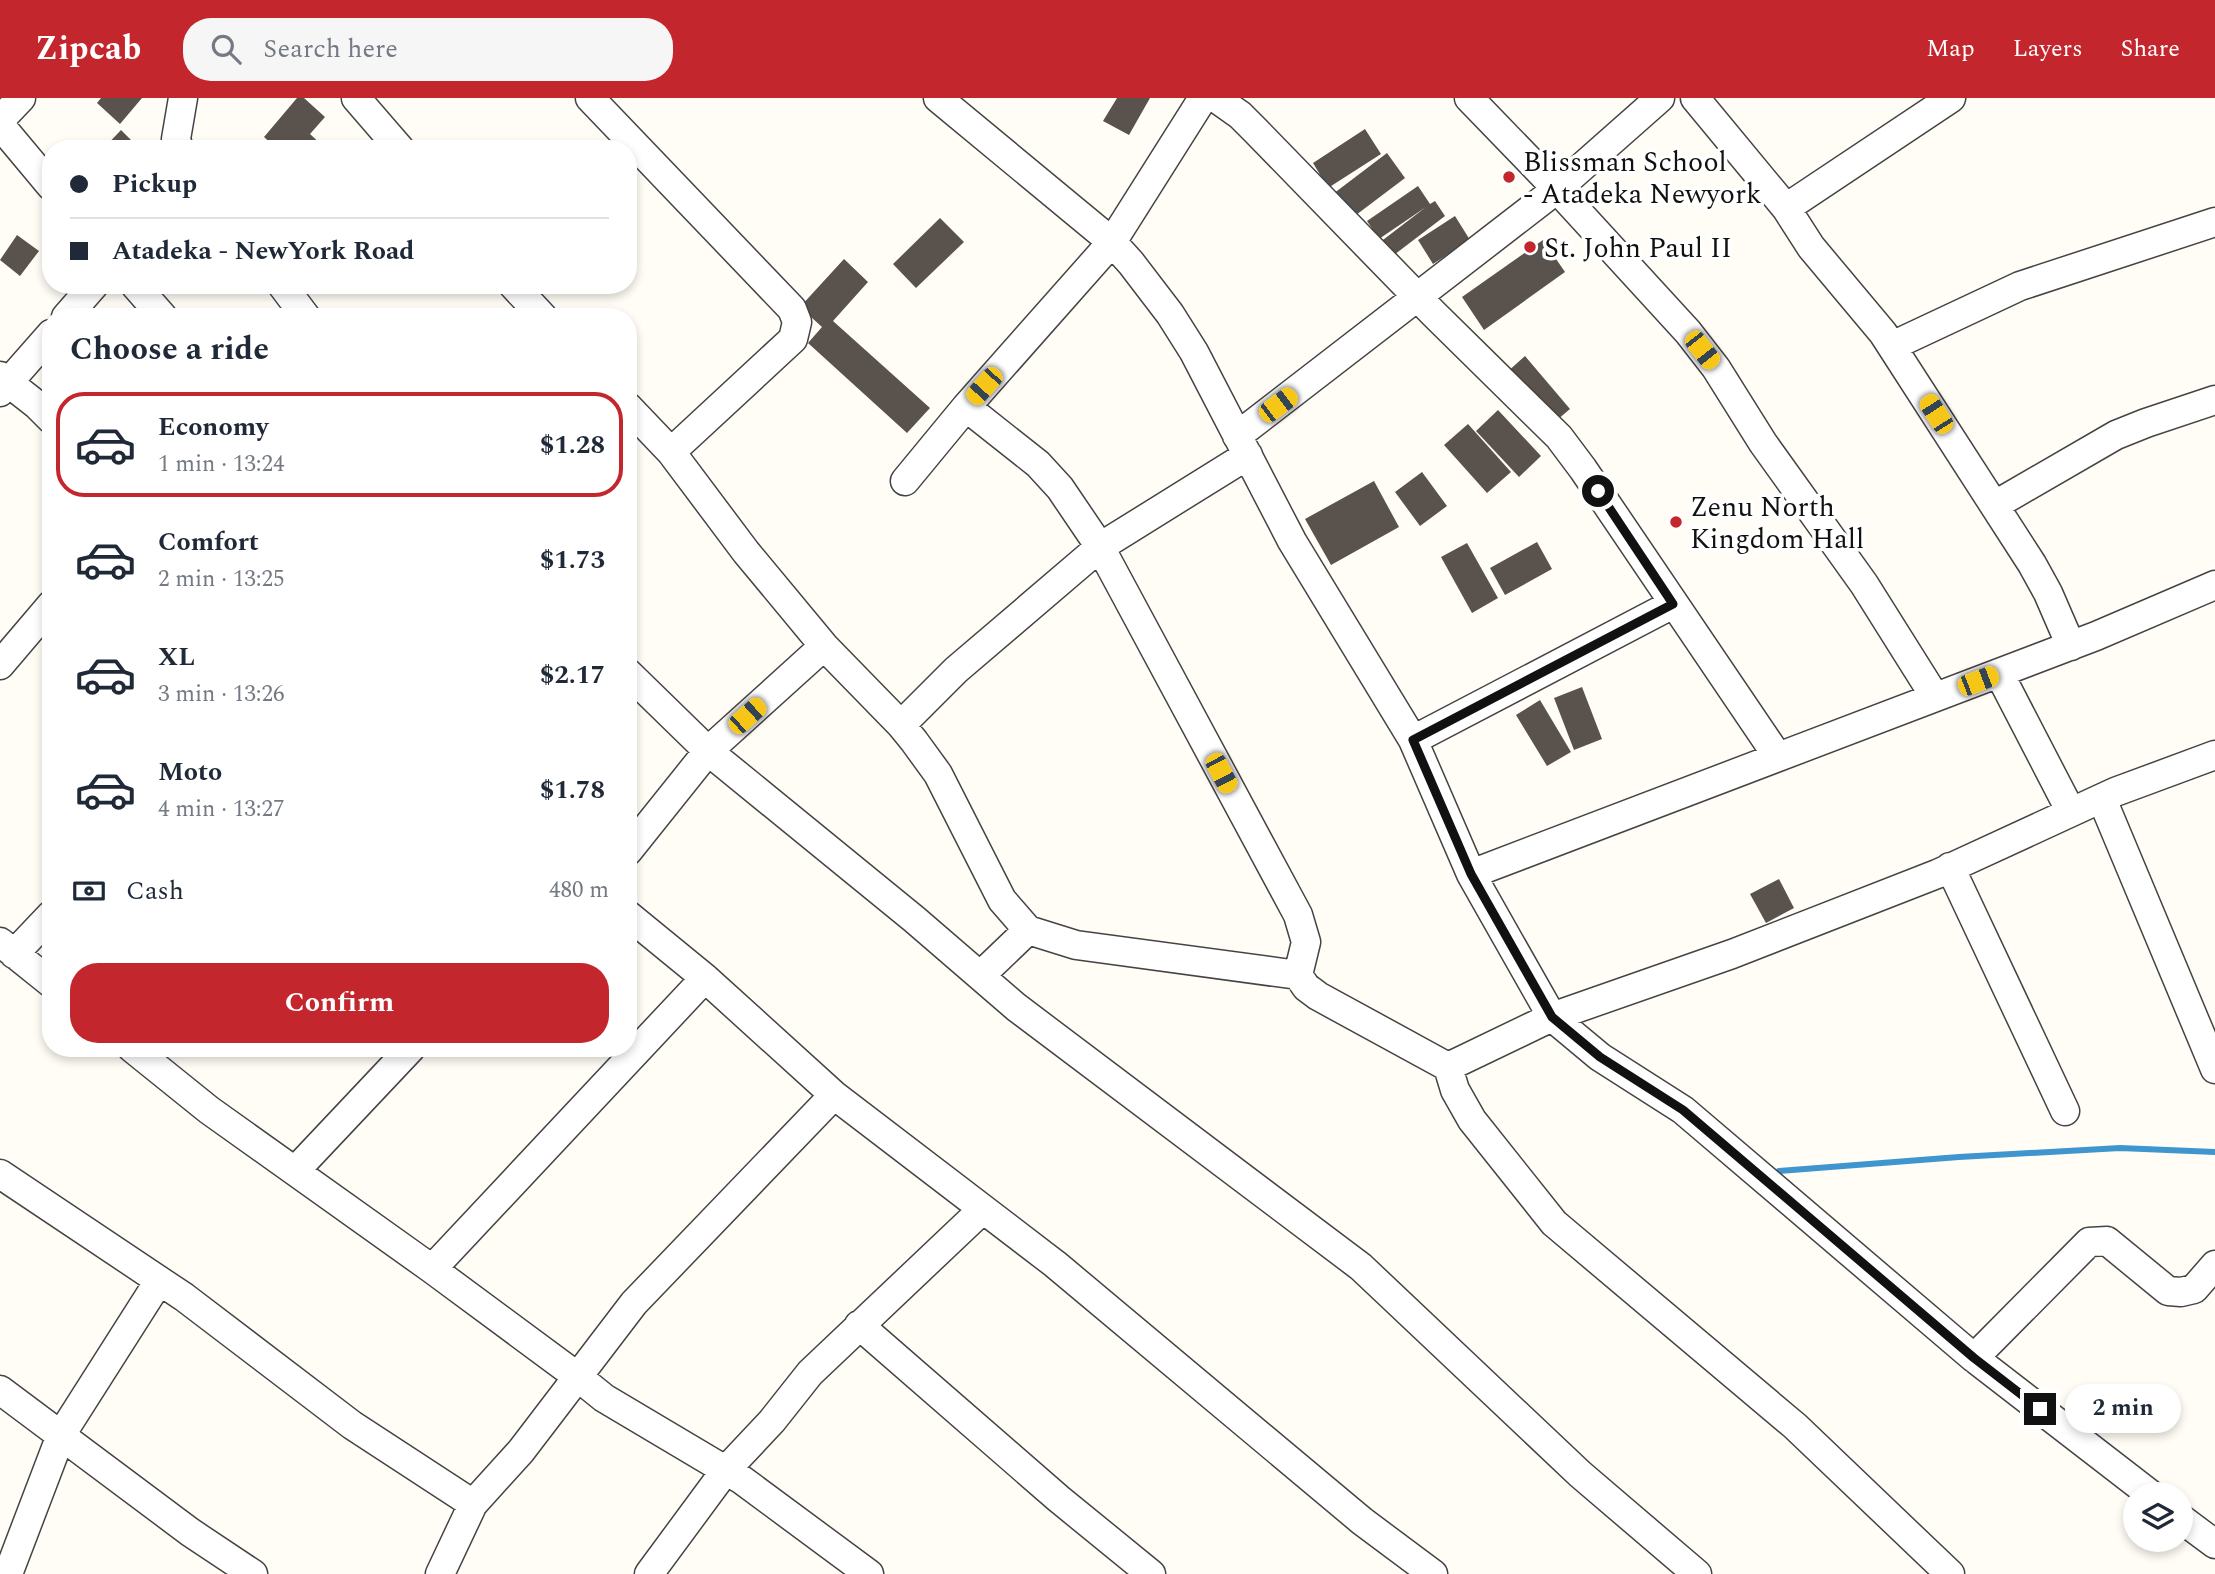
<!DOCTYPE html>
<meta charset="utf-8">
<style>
:root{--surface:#fff;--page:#f6f6f7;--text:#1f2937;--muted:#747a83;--line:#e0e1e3;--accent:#c4262e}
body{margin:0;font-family:Spectral,serif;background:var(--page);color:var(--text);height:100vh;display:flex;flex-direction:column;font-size:26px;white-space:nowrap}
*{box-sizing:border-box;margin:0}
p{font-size:23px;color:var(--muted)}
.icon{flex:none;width:38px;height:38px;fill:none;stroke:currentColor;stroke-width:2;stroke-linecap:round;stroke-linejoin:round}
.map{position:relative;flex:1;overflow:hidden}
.drawer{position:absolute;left:42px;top:210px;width:595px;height:749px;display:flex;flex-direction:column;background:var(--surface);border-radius:28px;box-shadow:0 4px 10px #0003}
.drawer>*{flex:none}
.guide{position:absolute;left:42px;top:42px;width:595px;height:154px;border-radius:28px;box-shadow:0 4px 10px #0003;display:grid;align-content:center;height:154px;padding:0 28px;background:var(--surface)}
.buttons{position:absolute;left:2123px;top:1384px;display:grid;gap:14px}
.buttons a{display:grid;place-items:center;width:70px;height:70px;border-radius:50%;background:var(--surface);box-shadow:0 4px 10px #0003;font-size:35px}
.end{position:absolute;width:32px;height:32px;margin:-16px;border:9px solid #111;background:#fff;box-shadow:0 0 0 4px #fff}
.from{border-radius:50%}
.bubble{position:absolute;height:49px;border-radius:24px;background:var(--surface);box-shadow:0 4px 10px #0003;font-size:23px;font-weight:700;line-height:49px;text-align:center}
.car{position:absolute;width:21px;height:42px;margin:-21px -10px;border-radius:9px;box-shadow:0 0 5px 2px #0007;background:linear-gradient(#f5c518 24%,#345 0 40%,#f5c518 0 76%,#345 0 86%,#f5c518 0)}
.guide b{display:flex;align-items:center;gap:24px;height:66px;font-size:26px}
.guide b+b{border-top:2px solid var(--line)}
.guide i{width:18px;height:18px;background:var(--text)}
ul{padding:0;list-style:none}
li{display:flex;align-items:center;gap:21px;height:105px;margin:0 14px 10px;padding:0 14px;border:4px solid transparent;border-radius:28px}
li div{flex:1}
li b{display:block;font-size:26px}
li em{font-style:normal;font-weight:700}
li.on{border-color:var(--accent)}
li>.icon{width:63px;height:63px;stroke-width:1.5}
h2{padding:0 28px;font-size:32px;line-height:84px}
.pay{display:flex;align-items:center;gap:18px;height:77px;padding:0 28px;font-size:26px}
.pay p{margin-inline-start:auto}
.action{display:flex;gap:14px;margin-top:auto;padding:14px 28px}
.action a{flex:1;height:80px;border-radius:28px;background:var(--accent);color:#fff;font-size:28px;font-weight:700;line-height:80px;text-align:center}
header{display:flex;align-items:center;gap:42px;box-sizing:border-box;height:98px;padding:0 35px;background:var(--accent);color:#fff}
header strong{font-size:33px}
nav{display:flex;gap:38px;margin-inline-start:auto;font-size:24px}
.search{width:490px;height:63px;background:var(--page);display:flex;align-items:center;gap:18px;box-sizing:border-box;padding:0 24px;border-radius:28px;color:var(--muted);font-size:26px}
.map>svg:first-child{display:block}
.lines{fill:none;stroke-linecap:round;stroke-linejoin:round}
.stream{stroke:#3f96cf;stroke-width:6}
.building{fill:#5a524d}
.minor-casing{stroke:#444;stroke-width:31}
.minor{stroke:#fff;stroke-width:28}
.route{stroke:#111;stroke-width:9}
.poi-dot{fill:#c4262e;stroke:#fff;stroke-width:2.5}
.labels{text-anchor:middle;stroke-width:7;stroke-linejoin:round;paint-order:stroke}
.poi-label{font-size:28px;fill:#111;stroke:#fff;text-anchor:start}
</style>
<header>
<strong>Zipcab</strong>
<div class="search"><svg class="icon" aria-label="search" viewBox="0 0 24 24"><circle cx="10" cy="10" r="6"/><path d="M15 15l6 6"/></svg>Search here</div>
<nav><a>Map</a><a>Layers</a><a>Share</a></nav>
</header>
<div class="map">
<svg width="2215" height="1476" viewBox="0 0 2215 1476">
<rect width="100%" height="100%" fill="#fffdf5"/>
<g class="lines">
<!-- stream -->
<path class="stream" d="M 1779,1073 L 1959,1059 L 2120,1050 L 2215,1054"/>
</g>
<!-- building -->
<path class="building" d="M 101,0 L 142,0 L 120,26 L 97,5 Z
M 297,0 L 304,0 L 325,19 L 310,36 L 326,51 L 277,51 L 264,39 Z
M 1117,0 L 1150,0 L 1129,37 L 1103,23 Z
M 1365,31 L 1381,56 L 1328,90 L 1313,65 Z
M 121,32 L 140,51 L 103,51 Z
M 1387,55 L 1405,80 L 1352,120 L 1333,96 Z
M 1418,88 L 1430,106 L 1435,103 L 1445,118 L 1390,160 L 1379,145 L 1426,109 L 1379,141 L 1367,123 Z
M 1455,118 L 1470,142 L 1433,166 L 1418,142 Z
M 940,120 L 964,144 L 916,190 L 893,166 Z
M 17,137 L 39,153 L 20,178 L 0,162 Z
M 1543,142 L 1565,174 L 1484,232 L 1462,199 Z
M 844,161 L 868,184 L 833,223 L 930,310 L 907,335 L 808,245 L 822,229 L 800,209 Z
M 1525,258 L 1570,311 L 1551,327 L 1506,275 Z
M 1498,312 L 1541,358 L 1519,379 L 1476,333 Z
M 1468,326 L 1511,374 L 1487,395 L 1444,347 Z
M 1422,374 L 1447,408 L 1420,428 L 1395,394 Z
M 1374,383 L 1399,429 L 1331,467 L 1305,421 Z
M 1537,444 L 1552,471 L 1505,497 L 1490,470 Z
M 1467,445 L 1498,500 L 1472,515 L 1441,459 Z
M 1582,589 L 1602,641 L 1574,652 L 1554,600 Z
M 1540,602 L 1571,654 L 1547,668 L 1516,617 Z
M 1779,781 L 1794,810 L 1766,825 L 1750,796 Z"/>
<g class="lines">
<!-- minor casing -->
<g class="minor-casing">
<path id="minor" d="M 356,0 L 400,51
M 590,0 L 792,211 L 797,224 L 793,241 L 671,354
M 938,0 L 1112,144 L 1131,165 L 1170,216 L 1194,254 L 1292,443 L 1413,642 L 1471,776 L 1552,919 L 1600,959 L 1683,1012 L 1974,1260 L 2150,1396
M 1216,0 L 1240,17 L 1256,33 L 1434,216 L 1559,339 L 1583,371 L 1778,659
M 1469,0 L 1557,91 L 1688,234 L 1716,270 L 1763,345 L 1864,486 L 1935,599
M 1695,0 L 1786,110 L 1811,149 L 1883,235 L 2032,466 L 2048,495 L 2071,548
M 0,22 L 21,0
M 0,27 L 51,88
M 179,51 L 176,41 L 183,0
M 1786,110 L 1951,0
M 135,187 L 163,219
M 282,187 L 306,219
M 513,187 L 543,219
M 66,219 L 94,187
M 1892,248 L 2020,188 L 2215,124
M 0,278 L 37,307 L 51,321
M 0,294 L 51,236
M 628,309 L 671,354 L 746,454 L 824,548 L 901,627 L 914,643 L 938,676 L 1002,802 L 1028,832
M 966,309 L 1038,366 L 1060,390 L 1100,449 L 1298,817 L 1306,844 L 1298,877
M 1237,338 L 1557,91 L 1660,0
M 905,383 L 966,309 L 1112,144 L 1203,0
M 1995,407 L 2116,337 L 2146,325 L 2215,302
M 0,567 L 51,507
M 628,575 L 708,653 L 914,821 L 1016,909 L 1361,1169 L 1580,1376 L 1697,1476
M 1999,575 L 2071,714
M 901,627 L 956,572 L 1100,449 L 1248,357
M 1413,642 L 1673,506
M 2102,701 L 2215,971
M 628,753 L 708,653 L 824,548
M 1950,769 L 2065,1013
M 1471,776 L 2096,538 L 2215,487
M 628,817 L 705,880 L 834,997 L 1055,1166 L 1362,1423 L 1433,1476
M 0,844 L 51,885
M 14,856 L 51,817
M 981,877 L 1028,832 L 1076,847 L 1298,877 L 1306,889 L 1318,898 L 1448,969 L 1552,919 L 1732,856 L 1937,776 L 2115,694 L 2215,657
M 132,950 L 209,1012 L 432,1171 L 578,1279 L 604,1300 L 742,1382 L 869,1476
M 1448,969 L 1455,992 L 1472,1022 L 1554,1125 L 1795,1328 L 1950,1476
M 295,1073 L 411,950
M 0,1076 L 184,1199 L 352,1327 L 473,1406
M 432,1171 L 705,880
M 859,1227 L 1059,1401 L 1151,1476
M 1974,1260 L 2089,1144 L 2107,1143 L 2168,1193 L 2181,1194 L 2194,1191 L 2215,1167
M 0,1292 L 190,1434 L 253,1476
M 2180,1420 L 2215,1446
M 8,1476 L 61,1337 L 159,1183
M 440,1476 L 473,1406 L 521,1353 L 634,1205 L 834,997
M 649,1476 L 725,1373 L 772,1323 L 810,1275 L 982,1112"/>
</g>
<!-- minor -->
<use href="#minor" class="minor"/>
</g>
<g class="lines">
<!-- route -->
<path class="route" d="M 1598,393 L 1673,506 L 1413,642 L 1471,776 L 1552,919 L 1600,959 L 1683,1012 L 1974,1260 L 2040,1311"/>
</g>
<!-- markers -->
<g class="poi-dot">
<circle cx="1509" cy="79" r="7"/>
<circle cx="1530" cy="149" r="7"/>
<circle cx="1676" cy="424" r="7"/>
</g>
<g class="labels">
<!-- poi labels -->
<g class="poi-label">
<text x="1523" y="73">Blissman School<tspan x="1523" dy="32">- Atadeka Newyork</tspan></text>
<text x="1544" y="159">St. John Paul II</text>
<text x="1690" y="418">Zenu North<tspan x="1690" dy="32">Kingdom Hall</tspan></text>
</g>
</g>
</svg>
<div class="buttons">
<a><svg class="icon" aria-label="layers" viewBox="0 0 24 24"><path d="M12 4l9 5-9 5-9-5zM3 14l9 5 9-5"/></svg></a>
</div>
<i class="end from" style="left:1598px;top:393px"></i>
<i class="end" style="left:2040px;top:1311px"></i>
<div class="bubble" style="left:2065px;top:1286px;width:116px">2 min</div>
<i class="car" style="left:1702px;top:252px;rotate:142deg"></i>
<i class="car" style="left:984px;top:288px;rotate:222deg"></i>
<i class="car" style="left:1278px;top:307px;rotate:53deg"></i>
<i class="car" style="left:1936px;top:316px;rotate:327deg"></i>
<i class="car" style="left:1978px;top:583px;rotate:69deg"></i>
<i class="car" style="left:747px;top:618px;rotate:48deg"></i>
<i class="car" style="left:1221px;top:675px;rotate:152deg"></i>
<div class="guide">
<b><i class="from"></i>Pickup</b>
<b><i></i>Atadeka - NewYork Road</b>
</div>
<section class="drawer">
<h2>Choose a ride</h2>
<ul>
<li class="on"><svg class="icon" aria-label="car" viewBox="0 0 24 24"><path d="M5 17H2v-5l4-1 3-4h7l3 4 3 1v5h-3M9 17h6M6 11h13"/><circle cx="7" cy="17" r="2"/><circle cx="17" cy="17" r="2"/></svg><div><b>Economy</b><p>1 min · 13:24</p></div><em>$1.28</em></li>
<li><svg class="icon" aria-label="car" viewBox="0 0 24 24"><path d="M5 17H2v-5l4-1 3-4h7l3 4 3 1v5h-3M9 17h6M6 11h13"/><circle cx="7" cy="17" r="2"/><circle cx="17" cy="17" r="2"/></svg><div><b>Comfort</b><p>2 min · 13:25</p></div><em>$1.73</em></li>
<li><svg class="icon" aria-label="car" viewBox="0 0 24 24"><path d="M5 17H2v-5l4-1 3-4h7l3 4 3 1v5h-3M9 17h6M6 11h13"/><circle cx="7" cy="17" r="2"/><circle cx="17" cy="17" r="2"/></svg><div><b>XL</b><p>3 min · 13:26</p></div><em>$2.17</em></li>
<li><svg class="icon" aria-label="car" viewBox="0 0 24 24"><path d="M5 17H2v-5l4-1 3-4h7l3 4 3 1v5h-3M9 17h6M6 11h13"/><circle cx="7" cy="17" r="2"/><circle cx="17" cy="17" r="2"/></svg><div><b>Moto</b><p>4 min · 13:27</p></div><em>$1.78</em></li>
</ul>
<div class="pay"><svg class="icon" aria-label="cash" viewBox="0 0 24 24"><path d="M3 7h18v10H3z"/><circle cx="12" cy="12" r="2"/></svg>Cash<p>480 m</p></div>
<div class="action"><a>Confirm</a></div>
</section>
</div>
